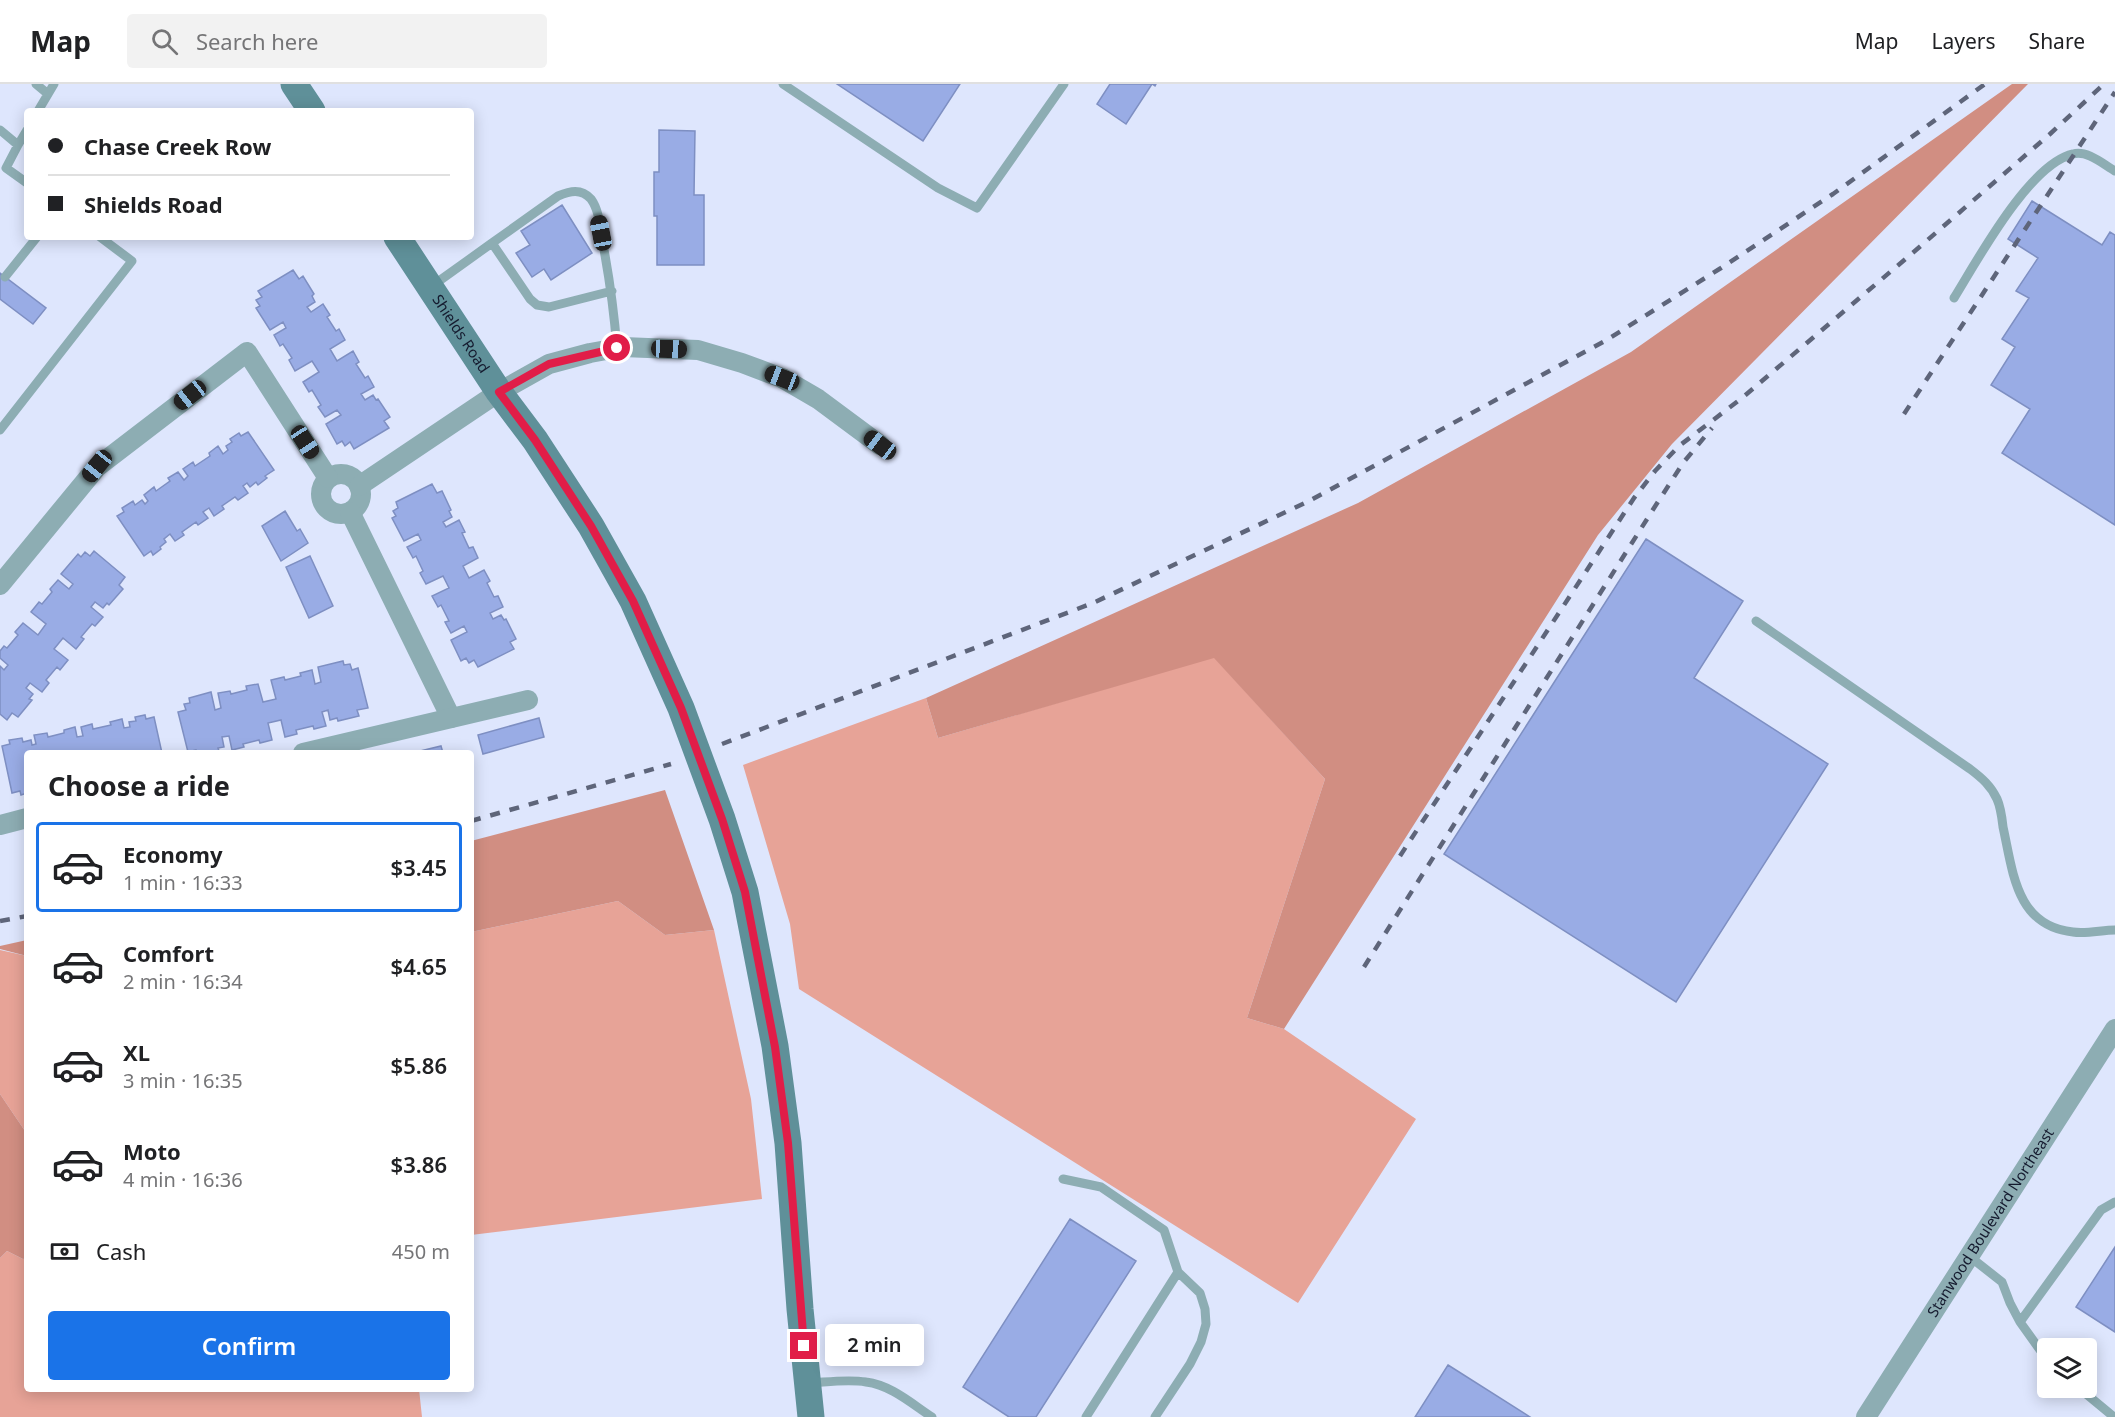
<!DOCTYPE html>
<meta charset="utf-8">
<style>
:root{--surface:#fff;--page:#f2f2f2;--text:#202124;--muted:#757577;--line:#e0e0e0;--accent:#1a73e8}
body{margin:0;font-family:"Noto Sans",sans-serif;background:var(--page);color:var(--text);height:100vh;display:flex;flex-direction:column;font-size:22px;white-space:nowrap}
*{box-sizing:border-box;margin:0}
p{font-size:20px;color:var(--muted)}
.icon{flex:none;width:33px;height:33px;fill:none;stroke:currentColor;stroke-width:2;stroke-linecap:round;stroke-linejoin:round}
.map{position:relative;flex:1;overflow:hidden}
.panel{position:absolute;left:24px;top:666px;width:450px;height:642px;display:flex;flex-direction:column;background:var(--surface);border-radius:6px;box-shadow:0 3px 15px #0003}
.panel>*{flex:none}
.top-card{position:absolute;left:24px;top:24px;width:450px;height:132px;border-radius:6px;box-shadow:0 3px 15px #0003;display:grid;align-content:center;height:132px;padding:0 24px;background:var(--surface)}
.buttons{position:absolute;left:2037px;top:1254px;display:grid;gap:12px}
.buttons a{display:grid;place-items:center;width:60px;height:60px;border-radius:6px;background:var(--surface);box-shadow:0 3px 15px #0003;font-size:30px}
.end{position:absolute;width:27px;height:27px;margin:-14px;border:8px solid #e11d48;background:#fff;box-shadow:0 0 0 3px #fff}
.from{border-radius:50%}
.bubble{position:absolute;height:42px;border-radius:6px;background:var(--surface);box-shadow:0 3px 15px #0003;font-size:20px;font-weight:600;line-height:42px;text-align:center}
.car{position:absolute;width:18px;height:36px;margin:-18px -9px;border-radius:8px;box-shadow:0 0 4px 2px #0007;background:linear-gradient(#222 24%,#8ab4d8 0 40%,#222 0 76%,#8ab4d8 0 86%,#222 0)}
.top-card b{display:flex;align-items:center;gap:21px;height:57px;font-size:22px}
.top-card b+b{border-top:2px solid var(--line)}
.top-card i{width:15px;height:15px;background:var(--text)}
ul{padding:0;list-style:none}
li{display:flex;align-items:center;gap:18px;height:90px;margin:0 12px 9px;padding:0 12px;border:3px solid transparent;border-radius:6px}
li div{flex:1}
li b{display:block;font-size:22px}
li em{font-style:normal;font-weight:600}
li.current{border-color:var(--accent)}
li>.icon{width:54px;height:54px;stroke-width:1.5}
h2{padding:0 24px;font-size:27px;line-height:72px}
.pay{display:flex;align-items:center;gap:15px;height:66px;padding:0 24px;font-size:22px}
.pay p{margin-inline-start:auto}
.button{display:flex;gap:12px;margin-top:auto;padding:12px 24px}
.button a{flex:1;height:69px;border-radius:6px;background:var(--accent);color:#fff;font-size:24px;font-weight:600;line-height:69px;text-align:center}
header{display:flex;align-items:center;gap:36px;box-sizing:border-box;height:84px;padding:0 30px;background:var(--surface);border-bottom:2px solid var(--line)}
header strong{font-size:28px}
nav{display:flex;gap:33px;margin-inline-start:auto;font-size:21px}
.search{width:420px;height:54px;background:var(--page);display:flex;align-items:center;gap:15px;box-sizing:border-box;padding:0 21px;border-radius:6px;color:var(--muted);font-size:22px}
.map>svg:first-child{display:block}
.green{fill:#e7a397}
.forest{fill:#d18e82}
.building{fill:#99ace5;stroke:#7e8fc2;stroke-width:1.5}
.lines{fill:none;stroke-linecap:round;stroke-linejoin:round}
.lane{stroke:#8dadb3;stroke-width:9}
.street{stroke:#8dadb3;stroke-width:20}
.secondary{stroke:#5f9099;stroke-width:27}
.rail{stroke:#5e657a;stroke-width:4.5;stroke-dasharray:10 10;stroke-linecap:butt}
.route{stroke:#e11d48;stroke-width:8}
.labels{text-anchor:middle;stroke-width:5;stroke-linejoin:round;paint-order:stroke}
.street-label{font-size:15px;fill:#151b2f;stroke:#f4f4f4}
</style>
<header>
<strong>Map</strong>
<div class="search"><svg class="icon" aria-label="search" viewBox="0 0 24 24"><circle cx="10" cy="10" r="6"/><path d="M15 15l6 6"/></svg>Search here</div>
<nav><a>Map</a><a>Layers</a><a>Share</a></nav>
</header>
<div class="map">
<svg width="2115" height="1333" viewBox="0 0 2115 1333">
<rect width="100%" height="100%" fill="#dee6fd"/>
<!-- green -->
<path class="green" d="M 1214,573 L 1325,695 L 1247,934 L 1284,945 L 1416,1035 L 1298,1219 L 799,905 L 790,840 L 743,681 L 926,614 L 938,654 Z
M 618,817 L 665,851 L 714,846 L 751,1015 L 762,1115 L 471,1151 L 471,848 Z
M 0,866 L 27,872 L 27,1050 L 0,1010 Z
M 7,1167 L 23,1175 L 27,1174 L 27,1305 L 419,1305 L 422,1333 L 0,1333 L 0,1174 Z"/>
<!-- forest -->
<path class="forest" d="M 2012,0 L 2028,0 L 1672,360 L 1598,451 L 1284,945 L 1247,934 L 1325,695 L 1214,574 L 938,654 L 926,614 L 1358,419 L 1631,268 Z
M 665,706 L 714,846 L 665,851 L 618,817 L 471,848 L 471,757 Z
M 27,856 L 27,872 L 0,865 L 0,862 Z
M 0,1010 L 27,1050 L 27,1174 L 23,1175 L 7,1167 L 0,1174 Z"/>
<!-- building -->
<path class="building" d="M 837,0 L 960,0 L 923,57 Z
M 1110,0 L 1156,0 L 1155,2 L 1152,0 L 1126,40 L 1097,20 Z
M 659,46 L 695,47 L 694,111 L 704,111 L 704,181 L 657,181 L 657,132 L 654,132 L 654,88 L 659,88 Z
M 2032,117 L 2102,161 L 2110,148 L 2115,151 L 2115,441 L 2002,369 L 2030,325 L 1991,301 L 2015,263 L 2002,255 L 2029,214 L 2016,207 L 2038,174 L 2008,155 Z
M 562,121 L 592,169 L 551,196 L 544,185 L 532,193 L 516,169 L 530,161 L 521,147 Z
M 293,186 L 299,195 L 303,192 L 314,210 L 312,212 L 315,218 L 307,223 L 311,228 L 323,220 L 330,231 L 327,233 L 336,247 L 339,245 L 345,256 L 330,265 L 337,277 L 353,267 L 359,278 L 356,280 L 365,294 L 368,292 L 374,303 L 361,310 L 365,316 L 373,311 L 376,316 L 378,315 L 390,333 L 384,337 L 389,344 L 354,365 L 350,358 L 345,362 L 342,357 L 337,360 L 326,340 L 341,331 L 337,326 L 325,333 L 318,323 L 321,321 L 312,306 L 309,308 L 303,298 L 319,288 L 312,277 L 295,287 L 289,276 L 292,274 L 283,260 L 280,262 L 274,251 L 286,244 L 283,238 L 270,246 L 256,224 L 260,222 L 256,216 L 262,213 L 258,207 Z
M 0,189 L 46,224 L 33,240 L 0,215 Z
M 248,348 L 274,386 L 265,392 L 267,394 L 258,401 L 256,398 L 250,403 L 247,399 L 243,402 L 248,409 L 238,416 L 235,413 L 222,422 L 224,425 L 214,432 L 209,424 L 203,428 L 208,434 L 198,441 L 196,438 L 182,448 L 184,451 L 175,457 L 170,450 L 164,455 L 166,458 L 160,463 L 161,465 L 153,471 L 151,467 L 144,472 L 117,432 L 124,428 L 122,424 L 133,417 L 135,421 L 142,416 L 145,420 L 148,417 L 144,411 L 154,403 L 156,407 L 170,397 L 168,394 L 178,388 L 184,396 L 188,392 L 183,385 L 193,378 L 195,382 L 210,372 L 209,369 L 218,362 L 223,370 L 228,366 L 226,362 L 232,358 L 230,355 L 239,349 L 241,352 Z
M 432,400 L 437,409 L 442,407 L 451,426 L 449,427 L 452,433 L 443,438 L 446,443 L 459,436 L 465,448 L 462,449 L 469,464 L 473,463 L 478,474 L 463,482 L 469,494 L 484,486 L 490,497 L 487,499 L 494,513 L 498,512 L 503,523 L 490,529 L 493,535 L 501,531 L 504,536 L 506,535 L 516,555 L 510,558 L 514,565 L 478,583 L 474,576 L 469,579 L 466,574 L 461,577 L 451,556 L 467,548 L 464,542 L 451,549 L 445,538 L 449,537 L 441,521 L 438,523 L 432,512 L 449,504 L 443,492 L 426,500 L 420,489 L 423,487 L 416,472 L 413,474 L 407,463 L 421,456 L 418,450 L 404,457 L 392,434 L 396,432 L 393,427 L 398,424 L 396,418 Z
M 285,427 L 297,447 L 300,445 L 308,459 L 281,477 L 262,442 Z
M 1646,455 L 1743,517 L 1694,594 L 1828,680 L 1676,918 L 1444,770 Z
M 94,467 L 125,493 L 119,501 L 123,505 L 109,521 L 107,519 L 103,524 L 95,518 L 91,523 L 103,533 L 95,542 L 92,540 L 81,553 L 84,555 L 76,565 L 63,554 L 54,565 L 68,576 L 60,586 L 57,583 L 46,596 L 49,599 L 42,608 L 30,599 L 26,604 L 33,610 L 29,615 L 32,616 L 18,633 L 12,629 L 7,636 L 0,630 L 0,582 L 4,586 L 8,581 L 0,574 L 0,567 L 4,562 L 7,564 L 18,551 L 15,548 L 23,539 L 38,551 L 46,540 L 31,528 L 39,518 L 42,520 L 52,508 L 50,505 L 58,496 L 69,505 L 73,500 L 61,490 L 78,470 L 81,473 L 85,468 L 90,472 Z
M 310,472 L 333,522 L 309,534 L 286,483 Z
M 343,577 L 344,581 L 350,580 L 352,586 L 358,584 L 368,624 L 357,626 L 359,632 L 338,637 L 337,634 L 330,636 L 328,626 L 322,628 L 326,642 L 314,645 L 313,642 L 296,646 L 297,650 L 285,653 L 281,636 L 268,639 L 272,656 L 260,659 L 259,656 L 243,660 L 244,663 L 232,666 L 229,652 L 222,653 L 224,663 L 218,664 L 219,667 L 209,669 L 197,669 L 196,666 L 188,668 L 178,628 L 186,626 L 184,620 L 190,619 L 189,614 L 211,608 L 215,626 L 221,624 L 218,609 L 230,607 L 231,610 L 247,606 L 246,602 L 258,600 L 263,618 L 276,615 L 271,596 L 284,593 L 285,596 L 301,592 L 300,589 L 312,586 L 315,600 L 321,598 L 318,583 Z
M 145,631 L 146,635 L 154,633 L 162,669 L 27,669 L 27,709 L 21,711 L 20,707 L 12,709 L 2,662 L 10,660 L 9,656 L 22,654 L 23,658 L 31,656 L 32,661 L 36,660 L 34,651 L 47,649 L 48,653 L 64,649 L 64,646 L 75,643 L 77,653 L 83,652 L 81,643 L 92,640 L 93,645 L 111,641 L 110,638 L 122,635 L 124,644 L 130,643 L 129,638 L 136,637 L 135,633 Z
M 539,634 L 544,653 L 483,670 L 478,651 Z
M 441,662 L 443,669 L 412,669 Z
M 1070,1135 L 1136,1177 L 1036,1333 L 1009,1333 L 963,1303 Z
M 2115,1163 L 2115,1248 L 2076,1223 Z
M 1448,1281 L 1530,1333 L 1415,1333 Z"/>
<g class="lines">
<!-- lane -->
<path class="lane" d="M 36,0 L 48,10
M 783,0 L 938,104 L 977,124 L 1064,0
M 38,27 L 54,0
M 0,46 L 18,61 L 27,46
M 18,61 L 6,84 L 27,99
M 492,159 L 558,112 C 570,107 581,104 591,115 C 599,126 600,142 602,155 C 609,191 614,227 617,265
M 5,193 L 37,153
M 432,202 L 492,159 L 530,215 L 537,221 L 549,223 L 612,207
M 1954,214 C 1977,177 2029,80 2073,70 C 2087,66 2103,80 2115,87
M 0,346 L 132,177 L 100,153
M 1756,537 L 1970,685 C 1982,694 1991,702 1997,715 C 2001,724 2002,734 2003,743 C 2013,788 2016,842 2073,848 C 2087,850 2102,846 2115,846
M 1063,1095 L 1101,1103 L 1164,1146 L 1178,1188 L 1200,1209 L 1205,1225 L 1206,1240 L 1201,1258 L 1190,1280 L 1155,1333
M 1969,1172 L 2002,1198 L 2010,1219 L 2020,1238
M 2048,1277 L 2020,1238 L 2101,1126 L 2115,1118
M 810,1299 C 828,1298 848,1295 866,1298 C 891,1301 912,1320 932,1333
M 2079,1304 L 2114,1333
M 1086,1333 L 1178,1188"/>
<!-- street -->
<g class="street">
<circle cx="341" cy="410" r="20"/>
<path d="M 359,402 L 499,308 L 549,280 L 590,269 L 623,263 L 698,266 L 742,279 L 782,294 L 818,315 L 880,361"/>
<path d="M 350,428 L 451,634"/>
<path d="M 0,501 L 97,383 L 247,268 L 328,394"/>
<path d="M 303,669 L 528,616"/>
<path d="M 0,741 L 27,734"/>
<path id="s1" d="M 1866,1333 L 2115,945"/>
</g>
<!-- secondary -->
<g class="secondary">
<path d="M 294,0 L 312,27"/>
<path id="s2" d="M 397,153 L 499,308 L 535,356 L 591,442 L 633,517 L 681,624 L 722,735 L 745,808 L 775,962 L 788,1059 L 800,1225 L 811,1333"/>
</g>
<!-- rail -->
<path class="rail" d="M 1904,330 L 2115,8
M 722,660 L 1093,519 L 1307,418 L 1605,257 L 1721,184 L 1833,110 L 1985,0
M 471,737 L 671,680
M 1400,772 L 1634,414 L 1655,387 L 1679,362 L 1742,314 L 1916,166 L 2050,50 L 2104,0
M 0,837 L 27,832
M 1364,883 L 1654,424 L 1683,379 L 1712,344"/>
</g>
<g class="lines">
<!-- route -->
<path class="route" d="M 617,264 L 549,280 L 499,308 L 535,356 L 591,442 L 633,517 L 681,624 L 722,735 L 745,808 L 775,963 L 788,1059 L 804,1262"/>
</g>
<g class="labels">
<!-- street labels -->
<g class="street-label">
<text dy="5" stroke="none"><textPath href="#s2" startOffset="116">Shields Road</textPath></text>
<text dy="5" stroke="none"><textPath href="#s1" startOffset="231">Stanwood Boulevard Northeast</textPath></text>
</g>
</g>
</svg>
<div class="buttons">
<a><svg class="icon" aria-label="layers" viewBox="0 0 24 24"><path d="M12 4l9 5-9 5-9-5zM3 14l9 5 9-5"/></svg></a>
</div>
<i class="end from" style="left:617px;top:264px"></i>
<i class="end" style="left:804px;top:1262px"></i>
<div class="bubble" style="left:825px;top:1240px;width:99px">2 min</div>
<i class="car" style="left:601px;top:149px;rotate:349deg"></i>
<i class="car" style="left:669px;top:265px;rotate:92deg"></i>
<i class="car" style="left:782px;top:294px;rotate:291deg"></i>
<i class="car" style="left:190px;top:311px;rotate:232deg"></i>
<i class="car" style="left:305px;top:358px;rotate:147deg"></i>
<i class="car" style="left:880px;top:361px;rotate:307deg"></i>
<i class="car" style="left:97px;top:382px;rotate:219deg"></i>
<div class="top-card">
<b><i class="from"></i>Chase Creek Row</b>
<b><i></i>Shields Road</b>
</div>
<section class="panel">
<h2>Choose a ride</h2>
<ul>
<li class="current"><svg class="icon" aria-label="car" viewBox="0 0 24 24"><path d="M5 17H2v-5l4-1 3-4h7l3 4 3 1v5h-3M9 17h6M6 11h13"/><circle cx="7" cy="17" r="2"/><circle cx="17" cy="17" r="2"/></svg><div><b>Economy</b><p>1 min · 16:33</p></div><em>$3.45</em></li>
<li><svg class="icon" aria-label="car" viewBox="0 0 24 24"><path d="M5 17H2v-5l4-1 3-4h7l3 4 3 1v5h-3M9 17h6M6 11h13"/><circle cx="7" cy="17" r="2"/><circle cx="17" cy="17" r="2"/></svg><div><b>Comfort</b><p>2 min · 16:34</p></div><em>$4.65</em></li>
<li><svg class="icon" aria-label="car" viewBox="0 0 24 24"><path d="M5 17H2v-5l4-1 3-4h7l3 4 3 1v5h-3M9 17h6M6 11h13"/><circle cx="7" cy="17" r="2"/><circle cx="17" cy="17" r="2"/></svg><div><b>XL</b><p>3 min · 16:35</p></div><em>$5.86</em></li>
<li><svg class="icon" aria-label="car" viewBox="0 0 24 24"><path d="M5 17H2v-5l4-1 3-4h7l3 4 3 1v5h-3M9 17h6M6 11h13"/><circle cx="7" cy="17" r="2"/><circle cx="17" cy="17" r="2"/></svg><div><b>Moto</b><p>4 min · 16:36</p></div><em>$3.86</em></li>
</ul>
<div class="pay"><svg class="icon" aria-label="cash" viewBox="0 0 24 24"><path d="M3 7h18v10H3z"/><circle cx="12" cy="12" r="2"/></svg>Cash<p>450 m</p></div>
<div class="button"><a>Confirm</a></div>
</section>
</div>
